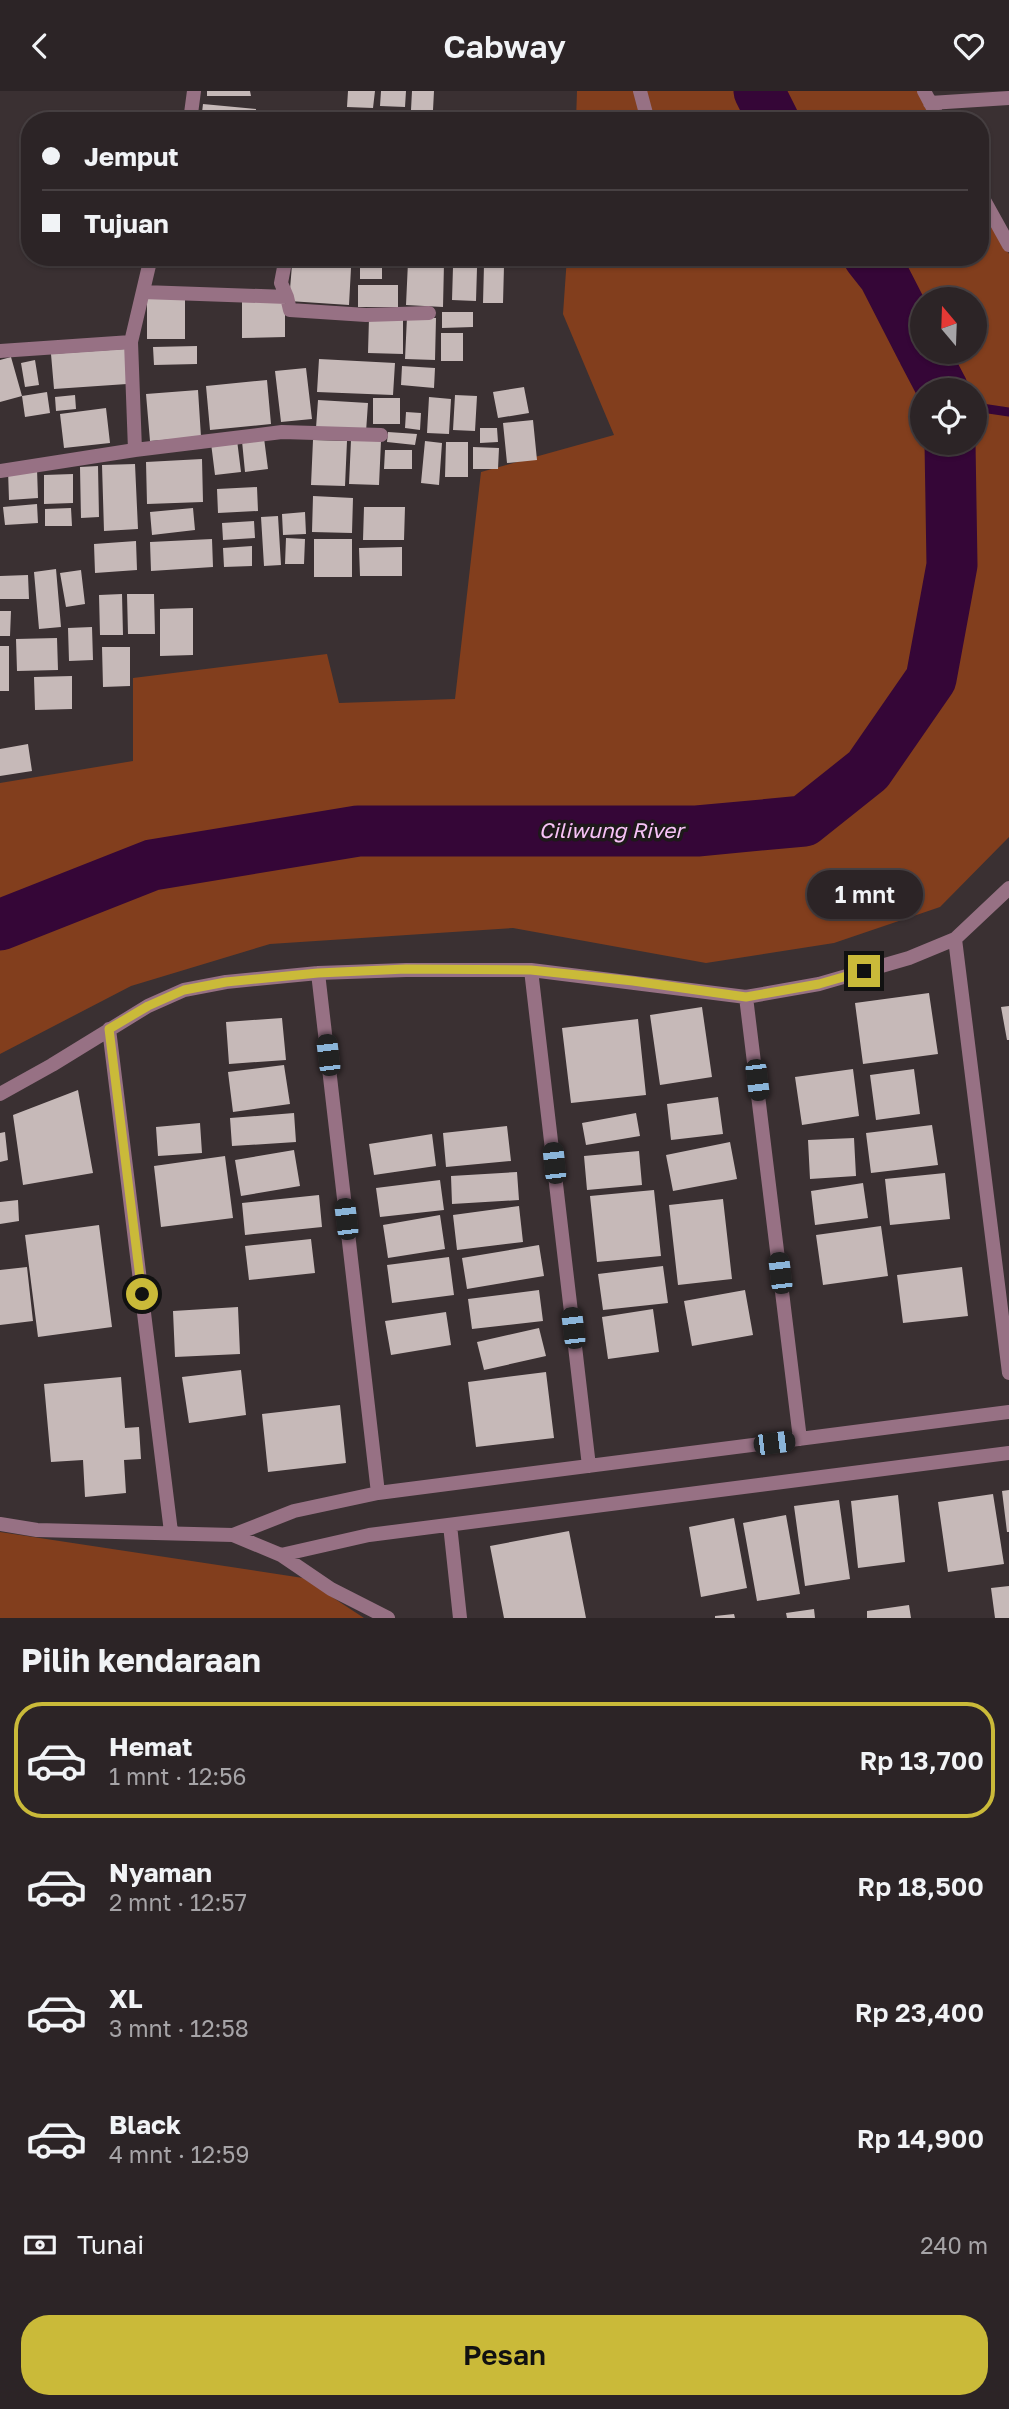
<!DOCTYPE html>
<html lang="id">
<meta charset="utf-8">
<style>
:root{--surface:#2c2426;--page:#342c2e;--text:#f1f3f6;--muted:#a6a4a7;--line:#484143;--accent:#caba39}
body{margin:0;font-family:"Golos Text",sans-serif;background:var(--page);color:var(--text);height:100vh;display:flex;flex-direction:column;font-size:26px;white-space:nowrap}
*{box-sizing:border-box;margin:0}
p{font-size:23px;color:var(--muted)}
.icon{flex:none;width:38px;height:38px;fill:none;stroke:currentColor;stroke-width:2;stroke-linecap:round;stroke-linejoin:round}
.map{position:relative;height:1527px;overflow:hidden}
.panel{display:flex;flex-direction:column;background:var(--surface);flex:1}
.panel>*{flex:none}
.banner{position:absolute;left:21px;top:21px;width:968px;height:154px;border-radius:28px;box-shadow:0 2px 5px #0004,0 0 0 2px var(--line);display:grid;align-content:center;height:154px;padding:0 21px;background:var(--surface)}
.needle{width:46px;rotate:341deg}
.buttons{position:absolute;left:910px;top:196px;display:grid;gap:14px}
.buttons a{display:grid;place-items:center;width:77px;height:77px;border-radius:50%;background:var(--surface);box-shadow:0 2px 5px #0004,0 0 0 2px var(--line);font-size:35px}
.end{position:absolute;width:32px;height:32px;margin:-16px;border:9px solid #caba39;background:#111;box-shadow:0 0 0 4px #111}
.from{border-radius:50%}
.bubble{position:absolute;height:49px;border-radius:24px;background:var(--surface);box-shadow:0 2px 5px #0004,0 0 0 2px var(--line);font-size:23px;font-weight:600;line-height:49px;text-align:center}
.car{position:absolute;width:21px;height:42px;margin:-21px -10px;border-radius:9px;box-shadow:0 0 5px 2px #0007;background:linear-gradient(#222 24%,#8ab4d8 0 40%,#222 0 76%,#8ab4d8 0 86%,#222 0)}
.banner b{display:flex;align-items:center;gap:24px;height:66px;font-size:26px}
.banner b+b{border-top:2px solid var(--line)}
.banner i{width:18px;height:18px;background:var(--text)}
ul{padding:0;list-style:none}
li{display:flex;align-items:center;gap:21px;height:116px;margin:0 14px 10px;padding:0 7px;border:4px solid transparent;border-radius:28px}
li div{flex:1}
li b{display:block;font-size:26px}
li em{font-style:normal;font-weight:600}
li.on{border-color:var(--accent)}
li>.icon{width:63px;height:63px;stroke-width:1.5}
h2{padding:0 21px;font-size:32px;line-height:84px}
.pay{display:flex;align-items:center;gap:18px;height:77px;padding:0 21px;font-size:26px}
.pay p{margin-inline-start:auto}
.primary-button{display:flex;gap:14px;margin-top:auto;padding:14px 21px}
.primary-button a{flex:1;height:80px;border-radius:28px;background:var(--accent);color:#111;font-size:28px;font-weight:600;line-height:80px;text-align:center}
header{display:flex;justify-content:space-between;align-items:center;height:91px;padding:0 21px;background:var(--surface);font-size:32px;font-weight:600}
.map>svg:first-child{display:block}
.green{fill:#823e1d;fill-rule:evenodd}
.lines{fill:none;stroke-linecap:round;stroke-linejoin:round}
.stream{stroke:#350637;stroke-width:9}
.river{stroke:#350637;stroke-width:51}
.building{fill:#c6b9b8}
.street{stroke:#977184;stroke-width:14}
.route{stroke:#caba39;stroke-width:9}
.labels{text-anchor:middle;stroke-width:7;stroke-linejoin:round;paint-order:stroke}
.water-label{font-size:21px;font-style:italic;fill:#f7c2f6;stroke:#1e191a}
</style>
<header><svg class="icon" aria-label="back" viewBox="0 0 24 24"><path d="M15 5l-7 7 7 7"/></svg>Cabway<svg class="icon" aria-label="heart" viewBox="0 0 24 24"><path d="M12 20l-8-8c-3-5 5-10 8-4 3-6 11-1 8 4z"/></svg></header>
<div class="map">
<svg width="1009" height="1527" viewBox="0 0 1009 1527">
<rect width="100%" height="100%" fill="#3a3032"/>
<!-- green -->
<path class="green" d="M 577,0 L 919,0 L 935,30 L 576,30 Z
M 980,111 L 1009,163 L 1009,746 L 940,816 L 834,852 L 706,872 L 513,837 L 270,853 L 131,895 L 0,963 L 0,692 L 133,670 L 133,587 L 327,563 L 339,612 L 455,608 L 481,381 L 614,344 L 563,223 L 567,166 L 980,166 ZM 922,208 L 975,208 L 975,261 L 922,261 ZM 922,299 L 975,299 L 975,352 L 922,352 Z
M 0,1441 L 303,1487 L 364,1527 L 0,1527 Z"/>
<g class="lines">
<!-- stream -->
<path class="stream" d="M 975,316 L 1009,321"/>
<!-- river -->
<path class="river" d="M 759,0 L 774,30
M 869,166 L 884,185 L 922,259
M 923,261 L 943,299
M 0,834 L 152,774 L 358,740 L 697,740 L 804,730 L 868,679 L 931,588 L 952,474 L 950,352"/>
</g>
<!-- building -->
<path class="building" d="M 207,0 L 250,0 L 251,5 L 207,5 Z
M 348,0 L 375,0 L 373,17 L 347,16 Z
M 381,0 L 406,0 L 405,16 L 380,15 Z
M 412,0 L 434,0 L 433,19 L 411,19 Z
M 203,13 L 256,18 L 255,30 L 201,30 Z
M 298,166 L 347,166 L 346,172 L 319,172 Z
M 360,166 L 382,166 L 382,188 L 360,188 Z
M 408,171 L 444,172 L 443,216 L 406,214 Z
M 292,174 L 351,177 L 349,214 L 289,210 Z
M 484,174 L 504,175 L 503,212 L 483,212 Z
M 453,176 L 477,177 L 476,210 L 452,209 Z
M 358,194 L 398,194 L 398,216 L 358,216 Z
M 147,206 L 185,206 L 185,248 L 147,248 Z
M 242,210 L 285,210 L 285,246 L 242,247 Z
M 442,221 L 473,221 L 473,236 L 442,237 Z
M 407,226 L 436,227 L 435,269 L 405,268 Z
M 369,227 L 403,228 L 403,263 L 368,262 Z
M 441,242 L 463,242 L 463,270 L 441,270 Z
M 197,255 L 197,273 L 154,274 L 153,256 Z
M 125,258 L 127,293 L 54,298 L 51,263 Z
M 11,266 L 22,305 L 0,311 L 0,269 Z
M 319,268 L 395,272 L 393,304 L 317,301 Z
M 35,269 L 39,294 L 25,296 L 21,272 Z
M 402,275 L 435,277 L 434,297 L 401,294 Z
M 306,277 L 312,328 L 281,331 L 275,280 Z
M 267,289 L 271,333 L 210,339 L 206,295 Z
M 524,296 L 529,322 L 498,327 L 493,301 Z
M 198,299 L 201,346 L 150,350 L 146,303 Z
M 47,301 L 50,322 L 25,326 L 22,305 Z
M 75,304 L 76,318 L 56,320 L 55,306 Z
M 455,304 L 477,305 L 475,340 L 453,339 Z
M 429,306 L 451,308 L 449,343 L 427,342 Z
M 373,307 L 400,307 L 400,333 L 373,333 Z
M 318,309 L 368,312 L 366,341 L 316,337 Z
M 106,317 L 110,352 L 64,357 L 60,323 Z
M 406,321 L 421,322 L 420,339 L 405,337 Z
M 533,329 L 537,369 L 507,372 L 503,332 Z
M 480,337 L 497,337 L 498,351 L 480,352 Z
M 388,341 L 417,343 L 415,354 L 387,351 Z
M 264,347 L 268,378 L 245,381 L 242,350 Z
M 237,349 L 241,381 L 215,384 L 211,352 Z
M 313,349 L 347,350 L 345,395 L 311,394 Z
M 351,349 L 381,350 L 379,394 L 349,393 Z
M 425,350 L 442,352 L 439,394 L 421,392 Z
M 446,351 L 468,351 L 468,386 L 445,386 Z
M 473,356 L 499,357 L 498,378 L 473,378 Z
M 385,359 L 412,359 L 412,378 L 384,378 Z
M 202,368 L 203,411 L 147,413 L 146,371 Z
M 135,373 L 138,438 L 104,440 L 102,374 Z
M 98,375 L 99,426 L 81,427 L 80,376 Z
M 37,378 L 38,407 L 9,409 L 8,379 Z
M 73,383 L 73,412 L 44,413 L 44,384 Z
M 257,396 L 258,420 L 218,422 L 217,398 Z
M 313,405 L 353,407 L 352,442 L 312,441 Z
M 37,413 L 38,432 L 5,434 L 3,416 Z
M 364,416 L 405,416 L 404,449 L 363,449 Z
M 71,417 L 72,435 L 45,435 L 45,418 Z
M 193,417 L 195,439 L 152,444 L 150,421 Z
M 305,421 L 306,443 L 283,444 L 282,423 Z
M 278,425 L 281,474 L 264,475 L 261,426 Z
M 254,430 L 255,447 L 223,449 L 222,432 Z
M 286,447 L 305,448 L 304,473 L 285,473 Z
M 212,448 L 213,476 L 151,480 L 150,451 Z
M 314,448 L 352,448 L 352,486 L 314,486 Z
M 136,450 L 137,479 L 95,482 L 94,453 Z
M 252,455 L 252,475 L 224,476 L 223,457 Z
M 402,456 L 402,485 L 360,485 L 359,457 Z
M 56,478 L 61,536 L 39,538 L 34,481 Z
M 81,479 L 85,513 L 66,516 L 60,482 Z
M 28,484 L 29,508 L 0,508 L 0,485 Z
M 122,503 L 123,544 L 100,544 L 99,504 Z
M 127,503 L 154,503 L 155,543 L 128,543 Z
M 193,517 L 193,564 L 160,565 L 160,518 Z
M 0,520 L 11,520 L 10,545 L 0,545 Z
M 92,536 L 93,569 L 69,570 L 68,537 Z
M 57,547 L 58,579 L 17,580 L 16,548 Z
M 0,555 L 9,555 L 9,600 L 0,600 Z
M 102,556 L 130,556 L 130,595 L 103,596 Z
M 72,585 L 72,618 L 35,619 L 34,586 Z
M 28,653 L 32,680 L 0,685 L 0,658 Z
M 929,902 L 938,963 L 863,973 L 855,912 Z
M 1009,915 L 1009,949 L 1007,949 L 1001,916 Z
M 702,916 L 712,986 L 660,994 L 650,924 Z
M 282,927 L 286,969 L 229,973 L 226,931 Z
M 638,928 L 646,1004 L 571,1012 L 562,937 Z
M 284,974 L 290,1013 L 233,1021 L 228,981 Z
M 853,978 L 859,1025 L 802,1034 L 795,986 Z
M 914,978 L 920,1023 L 876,1029 L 870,984 Z
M 78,999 L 93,1082 L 23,1094 L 13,1024 Z
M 718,1006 L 723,1043 L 671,1049 L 667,1013 Z
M 294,1022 L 296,1051 L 232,1055 L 230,1027 Z
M 636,1022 L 640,1045 L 586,1054 L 582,1032 Z
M 200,1032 L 202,1062 L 158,1065 L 156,1036 Z
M 932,1034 L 938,1074 L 871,1082 L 866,1042 Z
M 507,1035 L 511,1070 L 446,1076 L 443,1042 Z
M 5,1041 L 8,1069 L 0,1071 L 0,1042 Z
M 432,1043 L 436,1075 L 374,1084 L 369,1053 Z
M 854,1047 L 856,1085 L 810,1088 L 808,1049 Z
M 730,1051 L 737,1088 L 673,1100 L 666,1064 Z
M 294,1059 L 300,1095 L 241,1105 L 235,1069 Z
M 639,1060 L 642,1094 L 587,1099 L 584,1065 Z
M 225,1065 L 233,1127 L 161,1136 L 154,1075 Z
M 517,1081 L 519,1109 L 452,1113 L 451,1085 Z
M 945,1082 L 950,1128 L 890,1134 L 885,1088 Z
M 440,1089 L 444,1119 L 380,1126 L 376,1097 Z
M 863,1092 L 868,1127 L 815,1134 L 811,1100 Z
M 654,1099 L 661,1165 L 597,1171 L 590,1105 Z
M 319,1104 L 322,1136 L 245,1144 L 242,1112 Z
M 723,1108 L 732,1188 L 678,1194 L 669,1114 Z
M 18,1109 L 19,1130 L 0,1133 L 0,1111 Z
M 519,1115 L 523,1151 L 457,1159 L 453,1124 Z
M 440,1124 L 445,1158 L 388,1167 L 383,1134 Z
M 99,1134 L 112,1236 L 38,1246 L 25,1144 Z
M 881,1135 L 888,1185 L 823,1194 L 816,1144 Z
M 311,1148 L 315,1182 L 249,1189 L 245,1155 Z
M 539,1154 L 544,1185 L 467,1198 L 462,1167 Z
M 449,1166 L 454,1204 L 392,1212 L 387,1174 Z
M 663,1175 L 668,1212 L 603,1219 L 598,1183 Z
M 27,1176 L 33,1230 L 0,1234 L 0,1179 Z
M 962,1176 L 968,1225 L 903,1232 L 897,1184 Z
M 539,1199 L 543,1230 L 472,1238 L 468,1208 Z
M 745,1199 L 753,1244 L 692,1255 L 684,1210 Z
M 238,1216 L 240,1263 L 175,1266 L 173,1220 Z
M 653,1218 L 659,1261 L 608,1268 L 602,1226 Z
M 446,1221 L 451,1254 L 391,1264 L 385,1230 Z
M 539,1237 L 546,1265 L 484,1279 L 477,1251 Z
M 241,1279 L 246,1324 L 189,1332 L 182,1286 Z
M 546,1281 L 554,1347 L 476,1356 L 468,1291 Z
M 121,1286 L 125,1337 L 139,1336 L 141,1368 L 124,1369 L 126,1402 L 85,1406 L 83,1369 L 51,1371 L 44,1293 Z
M 340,1314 L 346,1372 L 268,1381 L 262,1323 Z
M 1009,1399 L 1009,1441 L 1007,1441 L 1002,1400 Z
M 993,1403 L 1004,1473 L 948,1481 L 938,1411 Z
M 898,1404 L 905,1471 L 858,1477 L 851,1410 Z
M 839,1409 L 850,1488 L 805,1495 L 794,1415 Z
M 786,1424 L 800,1503 L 757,1510 L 743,1432 Z
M 734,1427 L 747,1497 L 701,1506 L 689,1436 Z
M 569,1440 L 586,1527 L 504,1527 L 490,1455 Z
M 1009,1495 L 1009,1527 L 995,1527 L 991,1497 Z
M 909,1514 L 911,1527 L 867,1527 L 867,1520 Z
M 814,1518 L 815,1527 L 787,1527 L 786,1522 Z
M 734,1523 L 735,1527 L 715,1527 L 715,1525 Z"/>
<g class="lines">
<!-- street -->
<path class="street" d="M 640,0 L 648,30
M 924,0 L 940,30
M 930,12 L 1009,7
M 190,30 L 194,0
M 980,102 L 1009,154
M 143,201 L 287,206 L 281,192 L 286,166
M 287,206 L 290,219 L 366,224 L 429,222
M 0,260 L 131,251
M 135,359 L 131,251 L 151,166
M 0,380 L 135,359 L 282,341 L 381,344
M 955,848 L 1009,1282
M 531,879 L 589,1375
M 318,882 L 378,1402
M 746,906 L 800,1348
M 109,938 L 171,1441
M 0,1003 L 52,974 L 148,915 L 184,899 L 226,891 L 318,882 L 406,879 L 531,879 L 746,906 L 819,893 L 909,867 L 955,848 L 1009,797
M 0,1433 L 37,1439 L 233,1444 L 281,1464 L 331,1498 L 388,1527
M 450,1434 L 460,1527
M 233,1444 L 294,1420 L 378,1402 L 1009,1321
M 281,1464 L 369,1444 L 1009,1362"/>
</g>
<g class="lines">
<!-- route -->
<path class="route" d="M 142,1203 L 109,938 L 148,915 L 184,899 L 226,891 L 318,882 L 406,878 L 531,879 L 633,890 L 746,906 L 819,893 L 864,880"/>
</g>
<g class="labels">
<!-- water labels -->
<g class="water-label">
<text x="611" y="747">Ciliwung River</text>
</g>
</g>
</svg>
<div class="buttons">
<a><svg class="needle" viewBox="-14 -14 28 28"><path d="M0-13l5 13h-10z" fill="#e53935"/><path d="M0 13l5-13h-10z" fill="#a6a4a7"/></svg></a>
<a><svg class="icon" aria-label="locate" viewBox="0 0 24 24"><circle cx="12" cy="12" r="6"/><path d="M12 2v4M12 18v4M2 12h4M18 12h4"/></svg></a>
</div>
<i class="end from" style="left:142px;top:1203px"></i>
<i class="end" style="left:864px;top:880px"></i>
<div class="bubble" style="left:807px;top:779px;width:116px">1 mnt</div>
<i class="car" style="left:328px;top:964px;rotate:353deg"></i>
<i class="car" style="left:757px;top:989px;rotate:173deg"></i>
<i class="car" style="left:554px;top:1072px;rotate:354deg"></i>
<i class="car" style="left:346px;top:1128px;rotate:353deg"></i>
<i class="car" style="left:780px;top:1182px;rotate:353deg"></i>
<i class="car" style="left:573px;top:1237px;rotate:353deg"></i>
<i class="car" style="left:774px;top:1352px;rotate:83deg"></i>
<div class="banner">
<b><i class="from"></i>Jemput</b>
<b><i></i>Tujuan</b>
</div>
</div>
<section class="panel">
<h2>Pilih kendaraan</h2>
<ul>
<li class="on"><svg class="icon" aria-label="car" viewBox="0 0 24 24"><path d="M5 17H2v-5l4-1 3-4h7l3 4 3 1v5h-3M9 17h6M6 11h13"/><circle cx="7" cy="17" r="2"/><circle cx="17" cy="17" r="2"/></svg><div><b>Hemat</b><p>1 mnt · 12:56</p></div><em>Rp 13,700</em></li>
<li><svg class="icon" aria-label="car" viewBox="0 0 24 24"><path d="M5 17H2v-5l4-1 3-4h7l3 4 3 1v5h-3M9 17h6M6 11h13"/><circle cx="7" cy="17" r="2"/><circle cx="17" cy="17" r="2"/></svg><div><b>Nyaman</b><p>2 mnt · 12:57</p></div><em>Rp 18,500</em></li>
<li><svg class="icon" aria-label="car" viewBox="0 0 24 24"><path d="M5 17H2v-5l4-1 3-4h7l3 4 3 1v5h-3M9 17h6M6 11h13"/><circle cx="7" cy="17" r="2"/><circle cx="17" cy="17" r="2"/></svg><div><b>XL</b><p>3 mnt · 12:58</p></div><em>Rp 23,400</em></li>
<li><svg class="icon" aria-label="car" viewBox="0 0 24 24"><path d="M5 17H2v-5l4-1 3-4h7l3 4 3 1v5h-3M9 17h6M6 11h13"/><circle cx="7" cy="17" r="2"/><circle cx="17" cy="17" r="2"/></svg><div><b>Black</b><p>4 mnt · 12:59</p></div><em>Rp 14,900</em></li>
</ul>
<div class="pay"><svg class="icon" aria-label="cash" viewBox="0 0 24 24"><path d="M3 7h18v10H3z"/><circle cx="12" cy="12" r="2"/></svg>Tunai<p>240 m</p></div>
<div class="primary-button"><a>Pesan</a></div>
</section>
